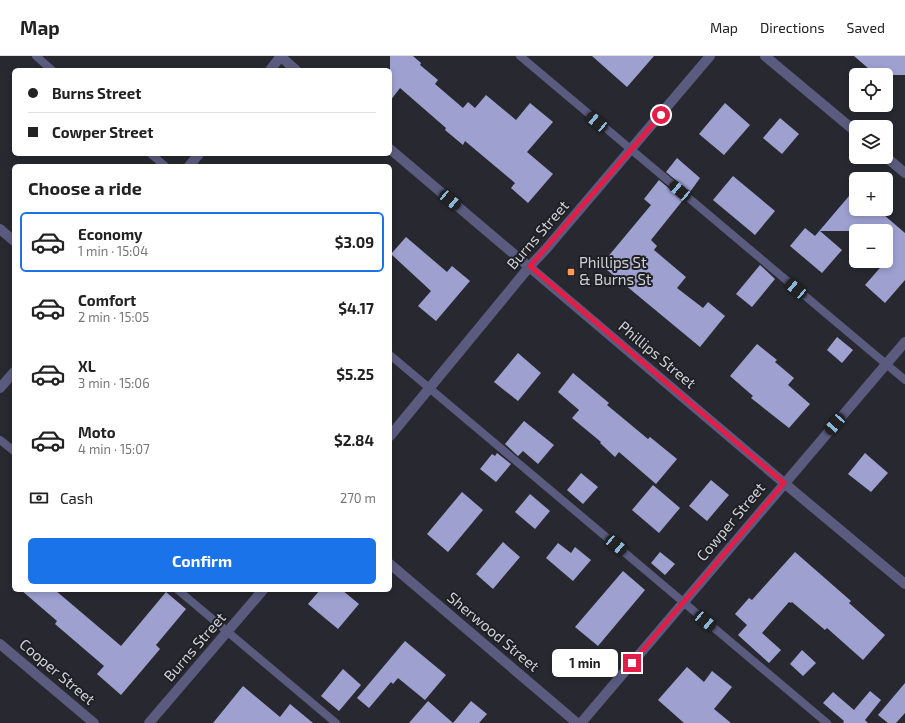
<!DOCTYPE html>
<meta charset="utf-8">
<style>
:root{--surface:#fff;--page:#f2f2f2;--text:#222;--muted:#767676;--line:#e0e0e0;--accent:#1a73e8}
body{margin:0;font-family:"Exo 2",sans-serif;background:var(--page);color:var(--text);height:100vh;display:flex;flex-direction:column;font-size:15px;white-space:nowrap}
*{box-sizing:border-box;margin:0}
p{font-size:13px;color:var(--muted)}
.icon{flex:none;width:22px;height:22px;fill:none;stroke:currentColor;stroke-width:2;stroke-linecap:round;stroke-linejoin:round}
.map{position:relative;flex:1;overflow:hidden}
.panel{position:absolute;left:12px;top:108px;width:380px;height:428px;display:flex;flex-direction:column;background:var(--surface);border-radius:6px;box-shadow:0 2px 6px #0003}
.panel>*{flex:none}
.top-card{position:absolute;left:12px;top:12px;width:380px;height:88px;border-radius:6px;box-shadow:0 2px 6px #0003;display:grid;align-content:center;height:88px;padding:0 16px;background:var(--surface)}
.tools{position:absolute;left:849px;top:12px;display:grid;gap:8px}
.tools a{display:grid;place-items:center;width:44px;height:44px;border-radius:6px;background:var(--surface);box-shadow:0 2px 6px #0003;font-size:20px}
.end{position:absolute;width:18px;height:18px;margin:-9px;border:5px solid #e11d48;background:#fff;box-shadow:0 0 0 2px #fff}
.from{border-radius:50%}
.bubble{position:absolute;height:28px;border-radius:6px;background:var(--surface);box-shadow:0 2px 6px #0003;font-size:13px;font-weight:700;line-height:28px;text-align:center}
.car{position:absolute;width:12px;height:24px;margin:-12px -6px;border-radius:5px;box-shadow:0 0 3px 1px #0007;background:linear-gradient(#222 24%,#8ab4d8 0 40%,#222 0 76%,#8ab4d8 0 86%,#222 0)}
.top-card b{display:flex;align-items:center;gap:14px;height:38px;font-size:15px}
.top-card b+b{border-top:1px solid var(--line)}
.top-card i{width:10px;height:10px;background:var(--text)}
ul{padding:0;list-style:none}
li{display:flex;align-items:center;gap:12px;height:60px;margin:0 8px 6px;padding:0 8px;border:2px solid transparent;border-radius:6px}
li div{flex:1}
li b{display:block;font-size:15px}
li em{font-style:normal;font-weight:700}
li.current{border-color:var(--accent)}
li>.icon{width:36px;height:36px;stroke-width:1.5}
h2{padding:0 16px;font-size:18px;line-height:48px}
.pay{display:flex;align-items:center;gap:10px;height:44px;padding:0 16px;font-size:15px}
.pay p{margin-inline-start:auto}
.button{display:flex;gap:8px;margin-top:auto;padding:8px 16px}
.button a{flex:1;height:46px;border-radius:6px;background:var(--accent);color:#fff;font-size:16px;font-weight:700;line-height:46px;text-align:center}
header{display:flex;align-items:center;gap:24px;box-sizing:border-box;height:56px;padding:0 20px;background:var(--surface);border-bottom:1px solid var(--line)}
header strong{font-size:19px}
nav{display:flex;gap:22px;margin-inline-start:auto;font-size:14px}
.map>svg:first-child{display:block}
.building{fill:#9ea1d0}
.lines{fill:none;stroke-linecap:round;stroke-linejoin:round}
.service{stroke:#5a5b7f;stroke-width:8}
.minor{stroke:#5a5b7f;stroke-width:10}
.route{stroke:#e11d48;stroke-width:5}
.poi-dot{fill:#fe9b59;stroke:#1f1f26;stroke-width:1.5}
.labels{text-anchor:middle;stroke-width:4;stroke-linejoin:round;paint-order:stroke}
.street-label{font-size:15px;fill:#d1d2d6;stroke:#1f1f26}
.poi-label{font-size:15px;fill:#d1d2d6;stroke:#1f1f26;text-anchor:start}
</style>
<header>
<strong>Map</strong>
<nav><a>Map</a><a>Directions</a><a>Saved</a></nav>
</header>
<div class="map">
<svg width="905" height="667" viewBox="0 0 905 667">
<rect width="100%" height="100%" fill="#282930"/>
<!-- building -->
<path class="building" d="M 390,0 L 413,0 L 421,7 L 420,9 L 438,24 L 435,28 L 463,52 L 468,46 L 475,52 L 486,39 L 516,64 L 530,47 L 553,66 L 527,96 L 553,118 L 528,147 L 511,132 L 515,127 L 465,85 L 463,89 L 445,74 L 446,72 L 400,32 L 390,45 Z
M 592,0 L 654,0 L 627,31 Z
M 854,0 L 905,0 L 905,19 L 876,19 Z
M 725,47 L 750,69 L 724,99 L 699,78 Z
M 780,62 L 799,78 L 782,98 L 763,82 Z
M 677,102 L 700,122 L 690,136 L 666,116 Z
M 733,120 L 775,155 L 755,179 L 713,144 Z
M 659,124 L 683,144 L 651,184 L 657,190 L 654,194 L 686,221 L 677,232 L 703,252 L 708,246 L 725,260 L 700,291 L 601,209 L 651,149 L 644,143 Z
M 849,140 L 856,145 L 856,153 L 877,153 L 905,177 L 905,224 L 885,247 L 865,229 L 886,205 L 886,175 L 820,175 L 842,194 L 822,217 L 790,190 L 805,172 L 815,180 Z
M 406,181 L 447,216 L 452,210 L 470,225 L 436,265 L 418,250 L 431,235 L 391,198 Z
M 760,209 L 775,223 L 752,251 L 736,238 Z
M 837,281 L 853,294 L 842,307 L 827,294 Z
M 757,288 L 777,304 L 775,306 L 794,322 L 788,329 L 810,348 L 789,372 L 751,342 L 753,340 L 730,320 Z
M 518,297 L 541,317 L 518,345 L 494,326 Z
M 573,317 L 609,347 L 607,349 L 648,383 L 650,381 L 677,403 L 656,428 L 619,396 L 615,401 L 600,387 L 601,386 L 572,362 L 579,354 L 558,336 Z
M 524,365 L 554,389 L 538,408 L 523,395 L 518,400 L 505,388 Z
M 497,397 L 511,408 L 496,426 L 480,413 L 492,398 L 495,400 Z
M 865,397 L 888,417 L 871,436 L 848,418 Z
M 581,417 L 598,431 L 583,448 L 567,434 Z
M 711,424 L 729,439 L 707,465 L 689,450 Z
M 653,429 L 680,452 L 659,477 L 632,454 Z
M 462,436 L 483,454 L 448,496 L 427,478 Z
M 530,438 L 550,455 L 535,473 L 515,456 Z
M 503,486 L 520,501 L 493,533 L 476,518 Z
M 558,487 L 571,497 L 575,491 L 591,504 L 573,525 L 546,502 Z
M 660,496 L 675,508 L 665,519 L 651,507 Z
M 795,496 L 851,545 L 849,547 L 885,579 L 863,604 L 827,572 L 825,574 L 792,546 L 791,547 L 789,546 L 762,577 L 781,594 L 769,607 L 738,579 L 747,569 L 735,558 L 749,542 L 752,544 Z
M 623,515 L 645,534 L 598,590 L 575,571 Z
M 21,534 L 55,534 L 121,590 L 166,536 L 186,553 L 156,589 L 160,593 L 121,639 L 97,618 L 104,610 L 55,568 L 57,565 Z
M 320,534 L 342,534 L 359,548 L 338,573 L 308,548 Z
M 405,585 L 446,619 L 425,644 L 398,622 L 393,628 L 391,626 L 369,652 L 357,642 Z
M 802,594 L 816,607 L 803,620 L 790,608 Z
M 687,611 L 704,626 L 712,615 L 732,631 L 714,653 L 731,667 L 684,667 L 658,644 Z
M 343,613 L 361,629 L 339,655 L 321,640 Z
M 905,627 L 905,657 L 896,667 L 888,667 L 878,659 Z
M 243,630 L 280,661 L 290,648 L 313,667 L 213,667 Z
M 870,635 L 881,644 L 865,664 L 868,667 L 843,667 L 844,665 L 823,647 L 833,636 L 854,654 Z
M 428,645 L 453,667 L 471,645 L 487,658 L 479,667 L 409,667 Z"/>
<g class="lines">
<!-- service -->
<path class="service" d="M 36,0 L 52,14
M 520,0 L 905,324
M 151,98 L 165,110
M 390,299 L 827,667
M 0,384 L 14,395
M 178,534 L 336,667"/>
<!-- minor -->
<path class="minor" d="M 280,0 L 296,14
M 765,0 L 856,76
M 270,14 L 281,0
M 390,93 L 784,427 L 905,528
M 886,101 L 905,117
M 189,110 L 199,98
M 0,173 L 14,185
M 0,332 L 14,316
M 390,380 L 530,210 L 546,193 L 710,0
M 390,508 L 577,667
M 0,588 L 94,667
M 149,667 L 263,534
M 581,667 L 905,286"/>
</g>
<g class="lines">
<!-- route -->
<path class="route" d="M 632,607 L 784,427 L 530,210 L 661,59"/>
</g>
<!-- markers -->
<rect class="poi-dot" x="567" y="212" width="8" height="8" rx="2"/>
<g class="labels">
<!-- street labels -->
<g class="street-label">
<text transform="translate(538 179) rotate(-49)" y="5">Burns Street</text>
<text transform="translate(657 299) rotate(40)" y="5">Phillips Street</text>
<text transform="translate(731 466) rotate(-50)" y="5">Cowper Street</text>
<text transform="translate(493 576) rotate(40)" y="5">Sherwood Street</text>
<text transform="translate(195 591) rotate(-49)" y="5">Burns Street</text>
<text transform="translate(57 616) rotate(40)" y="5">Cooper Street</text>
</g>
<!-- poi labels -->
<g class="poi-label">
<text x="579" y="212">Phillips St<tspan x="579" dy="17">&amp; Burns St</tspan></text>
</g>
</g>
</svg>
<div class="tools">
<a><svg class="icon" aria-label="locate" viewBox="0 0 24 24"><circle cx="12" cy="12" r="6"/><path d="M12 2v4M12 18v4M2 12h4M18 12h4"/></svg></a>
<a><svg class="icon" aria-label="layers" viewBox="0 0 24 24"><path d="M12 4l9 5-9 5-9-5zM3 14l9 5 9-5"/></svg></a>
<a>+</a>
<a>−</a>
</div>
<i class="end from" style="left:661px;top:59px"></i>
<i class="end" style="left:632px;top:607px"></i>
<div class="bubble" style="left:552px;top:593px;width:66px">1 min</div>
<i class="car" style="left:597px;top:66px;rotate:310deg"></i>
<i class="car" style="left:680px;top:135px;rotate:310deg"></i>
<i class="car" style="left:450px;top:144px;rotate:130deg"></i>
<i class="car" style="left:796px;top:233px;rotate:310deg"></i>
<i class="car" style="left:835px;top:368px;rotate:221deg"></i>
<i class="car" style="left:616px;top:489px;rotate:130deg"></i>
<i class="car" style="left:705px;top:565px;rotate:130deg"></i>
<div class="top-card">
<b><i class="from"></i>Burns Street</b>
<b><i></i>Cowper Street</b>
</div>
<section class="panel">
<h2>Choose a ride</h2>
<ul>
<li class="current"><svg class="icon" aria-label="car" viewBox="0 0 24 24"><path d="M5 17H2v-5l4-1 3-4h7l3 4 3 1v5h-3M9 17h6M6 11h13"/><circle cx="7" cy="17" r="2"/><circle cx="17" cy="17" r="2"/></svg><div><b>Economy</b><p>1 min · 15:04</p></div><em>$3.09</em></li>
<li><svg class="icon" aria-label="car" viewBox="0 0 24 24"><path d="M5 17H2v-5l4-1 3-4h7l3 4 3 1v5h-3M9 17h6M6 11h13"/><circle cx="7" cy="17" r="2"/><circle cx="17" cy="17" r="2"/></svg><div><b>Comfort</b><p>2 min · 15:05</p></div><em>$4.17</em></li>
<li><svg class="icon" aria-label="car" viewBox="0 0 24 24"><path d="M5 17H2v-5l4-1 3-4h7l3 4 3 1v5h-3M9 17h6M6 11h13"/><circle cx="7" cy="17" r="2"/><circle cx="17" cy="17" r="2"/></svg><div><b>XL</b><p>3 min · 15:06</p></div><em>$5.25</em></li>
<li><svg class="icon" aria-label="car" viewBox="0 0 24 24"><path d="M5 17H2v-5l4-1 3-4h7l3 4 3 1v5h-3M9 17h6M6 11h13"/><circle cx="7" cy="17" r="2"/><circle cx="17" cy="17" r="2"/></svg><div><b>Moto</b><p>4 min · 15:07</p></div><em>$2.84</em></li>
</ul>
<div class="pay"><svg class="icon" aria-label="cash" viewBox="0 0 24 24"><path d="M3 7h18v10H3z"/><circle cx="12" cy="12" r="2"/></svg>Cash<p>270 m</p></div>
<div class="button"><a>Confirm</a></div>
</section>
</div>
